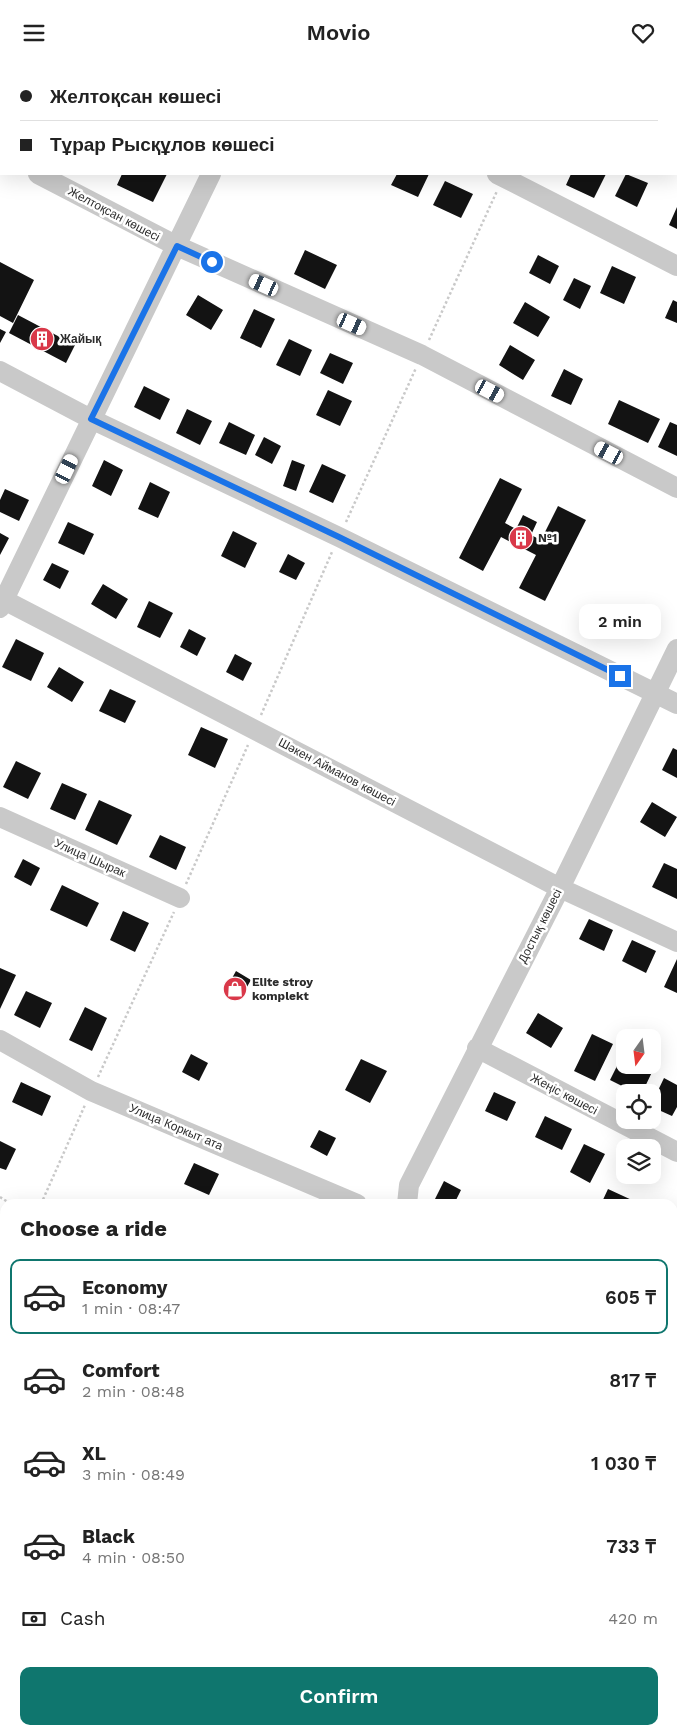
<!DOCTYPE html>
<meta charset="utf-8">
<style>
:root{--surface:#fff;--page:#f2f2f2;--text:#222;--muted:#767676;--line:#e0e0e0;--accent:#0f766e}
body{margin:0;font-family:"Work Sans",sans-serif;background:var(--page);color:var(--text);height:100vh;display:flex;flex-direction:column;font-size:19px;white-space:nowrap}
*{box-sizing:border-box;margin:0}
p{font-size:16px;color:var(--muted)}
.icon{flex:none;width:28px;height:28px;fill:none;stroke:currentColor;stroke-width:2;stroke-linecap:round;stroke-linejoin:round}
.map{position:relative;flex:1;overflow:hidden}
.drawer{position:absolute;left:0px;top:1134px;width:678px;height:536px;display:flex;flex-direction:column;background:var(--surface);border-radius:15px 15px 0 0;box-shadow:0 5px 20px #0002}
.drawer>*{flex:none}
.guide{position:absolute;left:0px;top:0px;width:678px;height:110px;box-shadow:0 5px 20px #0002;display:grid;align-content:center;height:110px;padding:0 20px;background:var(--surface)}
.needle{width:32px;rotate:194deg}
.controls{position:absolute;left:616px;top:964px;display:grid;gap:10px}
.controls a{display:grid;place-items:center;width:45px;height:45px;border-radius:10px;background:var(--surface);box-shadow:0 5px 20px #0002;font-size:25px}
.end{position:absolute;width:22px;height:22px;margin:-11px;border:6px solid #1a73e8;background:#fff;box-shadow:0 0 0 2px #fff}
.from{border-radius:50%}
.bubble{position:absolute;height:35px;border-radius:10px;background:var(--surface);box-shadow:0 5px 20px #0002;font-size:16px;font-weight:600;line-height:35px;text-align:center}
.car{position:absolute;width:15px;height:30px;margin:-15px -8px;border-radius:6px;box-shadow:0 0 4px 1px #0007;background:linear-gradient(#fff 24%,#345 0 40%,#fff 0 76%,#345 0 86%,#fff 0)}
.guide b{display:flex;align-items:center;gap:18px;height:48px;font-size:19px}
.guide b+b{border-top:1px solid var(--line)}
.guide i{width:12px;height:12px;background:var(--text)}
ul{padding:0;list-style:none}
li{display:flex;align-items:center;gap:15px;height:75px;margin:0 10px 8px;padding:0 10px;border:2px solid transparent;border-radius:10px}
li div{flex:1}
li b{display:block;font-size:19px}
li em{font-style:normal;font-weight:600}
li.on{border-color:var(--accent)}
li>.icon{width:45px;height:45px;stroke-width:1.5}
h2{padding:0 20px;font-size:22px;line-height:60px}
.pay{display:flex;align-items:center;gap:12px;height:55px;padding:0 20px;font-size:19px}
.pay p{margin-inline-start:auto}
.action{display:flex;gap:10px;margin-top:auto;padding:10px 20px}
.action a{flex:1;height:58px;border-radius:10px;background:var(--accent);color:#fff;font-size:20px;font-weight:600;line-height:58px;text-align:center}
header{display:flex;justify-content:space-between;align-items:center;height:65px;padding:0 20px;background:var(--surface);font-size:22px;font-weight:600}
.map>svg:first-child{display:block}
.green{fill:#e3e9da}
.building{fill:#131313}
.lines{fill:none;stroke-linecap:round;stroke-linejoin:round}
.path{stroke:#c9c9c9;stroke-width:2.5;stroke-dasharray:2.5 2.5;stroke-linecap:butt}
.minor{stroke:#c9c9c9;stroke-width:20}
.route{stroke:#1a73e8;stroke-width:6}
.labels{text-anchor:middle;stroke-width:5;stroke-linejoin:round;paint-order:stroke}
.street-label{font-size:12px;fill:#2c2c2c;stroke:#fff}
.poi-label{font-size:12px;font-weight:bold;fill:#2c2c2c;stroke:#fff;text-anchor:start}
</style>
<header><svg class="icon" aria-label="menu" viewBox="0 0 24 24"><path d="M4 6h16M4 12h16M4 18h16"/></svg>Movio<svg class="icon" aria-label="heart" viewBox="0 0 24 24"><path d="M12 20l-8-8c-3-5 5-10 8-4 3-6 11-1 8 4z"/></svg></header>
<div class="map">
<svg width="677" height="1669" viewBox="0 0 677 1669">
<rect width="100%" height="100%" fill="#fff"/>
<!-- green -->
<path class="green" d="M 0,1148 L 5,1150 L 5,1408 L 0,1423 Z
M 5,1477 L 5,1665 L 201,1665 L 210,1669 L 0,1669 L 0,1489 Z"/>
<!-- building -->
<path class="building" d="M 122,109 L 167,109 L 153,137 L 117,120 Z
M 397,109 L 429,109 L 418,132 L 391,120 Z
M 571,109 L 606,109 L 594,133 L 566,120 Z
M 626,109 L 648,118 L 637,142 L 615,131 Z
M 445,116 L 473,129 L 461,153 L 433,140 Z
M 677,142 L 677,164 L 669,160 Z
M 305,185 L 337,200 L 325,224 L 294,209 Z
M 538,190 L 559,201 L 550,219 L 529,208 Z
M 0,197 L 34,215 L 13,258 L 0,251 Z
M 612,201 L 636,212 L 624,239 L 600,228 Z
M 574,213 L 591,221 L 580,244 L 563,235 Z
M 198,230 L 223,245 L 211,265 L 186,250 Z
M 673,235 L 677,237 L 677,258 L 665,253 Z
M 525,237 L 550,252 L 538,272 L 513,258 Z
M 254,244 L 275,254 L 261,283 L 240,273 Z
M 18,250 L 75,280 L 66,298 L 9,268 Z
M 0,264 L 6,267 L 0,278 Z
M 289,274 L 312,285 L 300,311 L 276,300 Z
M 510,280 L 535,295 L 523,315 L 499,300 Z
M 330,288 L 353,298 L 343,319 L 320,308 Z
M 564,304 L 583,314 L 571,340 L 551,331 Z
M 144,321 L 170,334 L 160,355 L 134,342 Z
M 328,325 L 352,336 L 340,361 L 316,350 Z
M 619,335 L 660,354 L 648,378 L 608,359 Z
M 187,344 L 212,356 L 200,380 L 176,368 Z
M 229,357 L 255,370 L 246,390 L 219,378 Z
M 670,357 L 677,360 L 677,391 L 658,382 Z
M 264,372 L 281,381 L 272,399 L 255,390 Z
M 104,395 L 123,405 L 111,431 L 92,421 Z
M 292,395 L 305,400 L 296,426 L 283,421 Z
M 322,399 L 346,410 L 333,438 L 309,427 Z
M 500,413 L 522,424 L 505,458 L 516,464 L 523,450 L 537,457 L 531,470 L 541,475 L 558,441 L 586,455 L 545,536 L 519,523 L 536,490 L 501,472 L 483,506 L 459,493 Z
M 150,417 L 170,427 L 158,453 L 138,444 Z
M 5,424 L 29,435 L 19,456 L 0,447 L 0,435 Z
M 68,457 L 94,469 L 84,490 L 58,478 Z
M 233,466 L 257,478 L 245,503 L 221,491 Z
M 0,468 L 9,473 L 0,490 Z
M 288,489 L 305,498 L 296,515 L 279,507 Z
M 52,498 L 69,506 L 60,524 L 43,515 Z
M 103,519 L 128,534 L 116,554 L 91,539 Z
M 149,536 L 173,548 L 160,573 L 137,562 Z
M 189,564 L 206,573 L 197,591 L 180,582 Z
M 16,574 L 44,588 L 31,616 L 2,602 Z
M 235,589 L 252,598 L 243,616 L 226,607 Z
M 59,602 L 84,617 L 72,637 L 47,622 Z
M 110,624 L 136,636 L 125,658 L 99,646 Z
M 201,662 L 228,674 L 215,703 L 188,690 Z
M 673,683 L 677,685 L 677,713 L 662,705 Z
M 16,696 L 41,708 L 28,734 L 3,722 Z
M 62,718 L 87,729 L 75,755 L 50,744 Z
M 99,735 L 132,750 L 117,780 L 85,765 Z
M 652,737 L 677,752 L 665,772 L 640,757 Z
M 160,770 L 186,782 L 176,805 L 149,792 Z
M 23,794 L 40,803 L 31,821 L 14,812 Z
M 664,798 L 677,804 L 677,834 L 652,822 Z
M 62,820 L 99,838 L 87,862 L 50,845 Z
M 123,846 L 149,858 L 135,887 L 110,875 Z
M 589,854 L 613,865 L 604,886 L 579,874 Z
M 632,875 L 656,886 L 646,908 L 622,896 Z
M 677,894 L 677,928 L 664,922 Z
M 0,903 L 16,910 L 0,944 Z
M 236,906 L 251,915 L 241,932 L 226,924 Z
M 26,926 L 52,938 L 40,963 L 14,950 Z
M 85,942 L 107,953 L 92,986 L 69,975 Z
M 538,948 L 563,963 L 551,983 L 526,968 Z
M 592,969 L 613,979 L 595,1016 L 574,1006 Z
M 191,989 L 208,998 L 199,1016 L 182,1007 Z
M 622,991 L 625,992 L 625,1000 L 642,1000 L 653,1005 L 642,1028 L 636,1028 L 610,1015 Z
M 361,994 L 387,1006 L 370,1038 L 345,1025 Z
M 664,1013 L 677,1020 L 677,1042 L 672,1051 L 652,1042 L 652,1038 Z
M 21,1017 L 51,1031 L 42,1051 L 12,1037 Z
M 494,1027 L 516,1037 L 507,1056 L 485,1046 Z
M 545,1051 L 572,1064 L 562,1085 L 535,1072 Z
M 319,1065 L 336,1073 L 327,1091 L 310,1082 Z
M 0,1076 L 16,1084 L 6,1105 L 0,1103 Z
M 584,1079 L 605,1089 L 590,1118 L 570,1107 Z
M 194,1098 L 219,1109 L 209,1130 L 184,1119 Z
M 444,1116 L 461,1125 L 454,1139 L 444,1139 L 435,1134 Z
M 608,1124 L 634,1136 L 633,1139 L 601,1139 Z
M 672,1150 L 677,1152 L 677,1186 L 672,1184 Z
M 672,1240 L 677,1242 L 677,1265 L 674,1271 L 672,1271 Z
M 672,1337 L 677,1339 L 677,1363 L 672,1372 Z"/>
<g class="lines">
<!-- path -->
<path class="path" d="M 552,1 L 553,0
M 429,275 L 497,126
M 346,457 L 416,303
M 261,650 L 332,487
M 186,819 L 248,680
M 98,1012 L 174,847
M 0,1132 L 11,1139
M 41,1139 L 85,1040
M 0,1226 L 5,1216"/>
<!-- minor -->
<path class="minor" d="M 271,0 L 273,1
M 26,1 L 26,0
M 0,52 L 1,49
M 0,89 L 1,90
M 38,109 L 177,181 L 422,290 L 677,423
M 497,109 L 677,201
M 0,306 L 91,354 L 339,472 L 677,639
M 0,533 L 560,823 L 677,877
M 0,543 L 211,109
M 0,752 L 180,833
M 0,975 L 91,1026 L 357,1139
M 477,983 L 677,1087
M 407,1139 L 409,1120 L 560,823 L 677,584
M 672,1307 L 677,1309
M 672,1470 L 677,1461
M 672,1608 L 677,1607
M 416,1665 L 416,1669
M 573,1669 L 575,1665"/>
</g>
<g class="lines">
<!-- route -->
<path class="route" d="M 212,197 L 177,181 L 91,354 L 339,472 L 620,611"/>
</g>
<!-- icons -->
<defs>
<g id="building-disc" transform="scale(1.25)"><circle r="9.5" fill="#d93849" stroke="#fff"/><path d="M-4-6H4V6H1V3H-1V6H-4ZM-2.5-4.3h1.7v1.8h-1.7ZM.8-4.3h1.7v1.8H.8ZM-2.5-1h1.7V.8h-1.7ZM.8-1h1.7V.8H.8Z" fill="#fff"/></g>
<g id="shop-disc" transform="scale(1.25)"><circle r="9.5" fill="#d93849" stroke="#fff"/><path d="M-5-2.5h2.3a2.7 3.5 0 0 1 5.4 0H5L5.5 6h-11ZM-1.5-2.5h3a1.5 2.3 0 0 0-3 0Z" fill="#fff"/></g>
</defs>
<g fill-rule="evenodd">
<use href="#building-disc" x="42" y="274"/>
<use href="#building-disc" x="521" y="473"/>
<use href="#shop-disc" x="235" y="924"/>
</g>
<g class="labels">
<!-- street labels -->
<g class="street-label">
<text transform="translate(114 149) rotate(28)" y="4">Желтоқсан көшесі</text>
<text transform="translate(337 707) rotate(28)" y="4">Шәкен Айманов көшесі</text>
<text transform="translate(90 793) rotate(24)" y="4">Улица Шырак</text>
<text transform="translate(540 861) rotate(-63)" y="4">Достық көшесі</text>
<text transform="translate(564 1029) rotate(28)" y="4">Жеңіс көшесі</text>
<text transform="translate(176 1062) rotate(23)" y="4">Улица Коркыт ата</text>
</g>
<!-- poi labels -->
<g class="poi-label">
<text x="60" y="278">Жайық</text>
<text x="538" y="477">№1</text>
<text x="252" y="921">Elite stroy<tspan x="252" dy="14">komplekt</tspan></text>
</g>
</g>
</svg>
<div class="controls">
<a><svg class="needle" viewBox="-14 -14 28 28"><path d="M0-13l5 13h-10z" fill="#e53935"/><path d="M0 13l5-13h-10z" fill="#767676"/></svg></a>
<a><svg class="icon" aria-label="locate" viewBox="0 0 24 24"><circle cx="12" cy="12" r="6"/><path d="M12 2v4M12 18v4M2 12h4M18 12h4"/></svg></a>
<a><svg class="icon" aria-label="layers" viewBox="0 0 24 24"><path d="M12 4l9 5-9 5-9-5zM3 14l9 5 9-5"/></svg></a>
</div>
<i class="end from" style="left:212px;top:197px"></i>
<i class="end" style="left:620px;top:611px"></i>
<div class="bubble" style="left:579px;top:539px;width:82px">2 min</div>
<i class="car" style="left:264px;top:220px;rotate:294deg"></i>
<i class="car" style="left:352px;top:259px;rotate:114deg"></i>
<i class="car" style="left:490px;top:326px;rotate:118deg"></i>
<i class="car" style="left:609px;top:388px;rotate:298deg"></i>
<i class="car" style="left:67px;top:404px;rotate:26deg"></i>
<div class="guide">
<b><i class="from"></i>Желтоқсан көшесі</b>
<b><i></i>Тұрар Рысқұлов көшесі</b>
</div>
<section class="drawer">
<h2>Choose a ride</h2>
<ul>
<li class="on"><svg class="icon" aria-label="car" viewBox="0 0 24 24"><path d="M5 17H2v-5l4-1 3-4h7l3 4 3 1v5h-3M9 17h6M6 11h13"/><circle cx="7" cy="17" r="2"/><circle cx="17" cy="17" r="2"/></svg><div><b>Economy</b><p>1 min · 08:47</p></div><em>605 ₸</em></li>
<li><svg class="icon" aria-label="car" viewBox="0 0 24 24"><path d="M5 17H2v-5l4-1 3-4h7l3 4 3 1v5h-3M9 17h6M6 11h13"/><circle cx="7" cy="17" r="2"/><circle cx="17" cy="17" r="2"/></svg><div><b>Comfort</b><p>2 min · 08:48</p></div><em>817 ₸</em></li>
<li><svg class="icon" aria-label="car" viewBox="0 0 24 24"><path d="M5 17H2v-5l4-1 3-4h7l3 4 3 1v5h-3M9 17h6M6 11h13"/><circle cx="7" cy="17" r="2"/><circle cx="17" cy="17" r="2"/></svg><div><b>XL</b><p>3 min · 08:49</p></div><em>1 030 ₸</em></li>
<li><svg class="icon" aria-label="car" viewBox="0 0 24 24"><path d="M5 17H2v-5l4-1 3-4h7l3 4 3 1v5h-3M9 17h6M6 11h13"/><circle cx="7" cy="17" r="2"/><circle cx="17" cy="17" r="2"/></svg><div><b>Black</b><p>4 min · 08:50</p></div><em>733 ₸</em></li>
</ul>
<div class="pay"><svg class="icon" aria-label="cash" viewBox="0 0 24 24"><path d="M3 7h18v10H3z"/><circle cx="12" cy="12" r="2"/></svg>Cash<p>420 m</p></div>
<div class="action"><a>Confirm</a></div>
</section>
</div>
